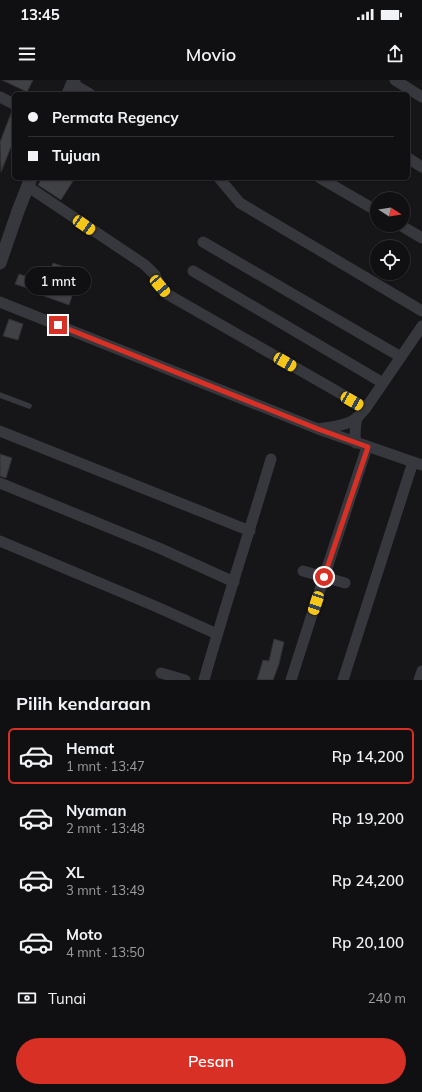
<!DOCTYPE html>
<html lang="id">
<meta charset="utf-8">
<style>
:root{--surface:#101012;--page:#19191b;--text:#f1f3f6;--muted:#9c9d9f;--line:#303032;--accent:#d93025}
body{margin:0;font-family:Mulish,sans-serif;background:var(--page);color:var(--text);height:100vh;display:flex;flex-direction:column;font-size:15px;white-space:nowrap}
*{box-sizing:border-box;margin:0}
p{font-size:13px;color:var(--muted)}
.icon{flex:none;width:22px;height:22px;fill:none;stroke:currentColor;stroke-width:2;stroke-linecap:round;stroke-linejoin:round}
.map{position:relative;height:600px;overflow:hidden}
.sheet{display:flex;flex-direction:column;background:var(--surface);flex:1}
.sheet>*{flex:none}
.guide{position:absolute;left:12px;top:12px;width:398px;height:88px;border-radius:6px;box-shadow:0 1px 3px #0004,0 0 0 1px var(--line);display:grid;align-content:center;height:88px;padding:0 16px;background:var(--surface)}
.needle{width:26px;rotate:102deg}
.controls{position:absolute;left:370px;top:112px;display:grid;gap:8px}
.controls a{display:grid;place-items:center;width:40px;height:40px;border-radius:50%;background:var(--surface);box-shadow:0 1px 3px #0004,0 0 0 1px var(--line);font-size:20px}
.end{position:absolute;width:18px;height:18px;margin:-9px;border:5px solid #d93025;background:#fff;box-shadow:0 0 0 2px #fff}
.from{border-radius:50%}
.bubble{position:absolute;height:28px;border-radius:14px;background:var(--surface);box-shadow:0 1px 3px #0004,0 0 0 1px var(--line);font-size:13px;font-weight:600;line-height:28px;text-align:center}
.car{position:absolute;width:12px;height:24px;margin:-12px -6px;border-radius:5px;box-shadow:0 0 3px 1px #0007;background:linear-gradient(#f5c518 24%,#345 0 40%,#f5c518 0 76%,#345 0 86%,#f5c518 0)}
.guide b{display:flex;align-items:center;gap:14px;height:38px;font-size:15px}
.guide b+b{border-top:1px solid var(--line)}
.guide i{width:10px;height:10px;background:var(--text)}
ul{padding:0;list-style:none}
li{display:flex;align-items:center;gap:12px;height:56px;margin:0 8px 6px;padding:0 8px;border:2px solid transparent;border-radius:6px}
li div{flex:1}
li b{display:block;font-size:15px}
li em{font-style:normal;font-weight:600}
li.current{border-color:var(--accent)}
li>.icon{width:36px;height:36px;stroke-width:1.5}
h2{padding:0 16px;font-size:18px;line-height:48px}
.pay{display:flex;align-items:center;gap:10px;height:44px;padding:0 16px;font-size:15px}
.pay p{margin-inline-start:auto}
.cta{display:flex;gap:8px;margin-top:auto;padding:8px 16px}
.cta a{flex:1;height:46px;border-radius:24px;background:var(--accent);color:#fff;font-size:16px;font-weight:600;line-height:46px;text-align:center}
.status{display:flex;justify-content:space-between;align-items:center;height:28px;padding:0 20px;background:var(--surface);direction:ltr}
.status svg{height:11px;fill:currentColor}
header{display:flex;justify-content:space-between;align-items:center;height:52px;padding:0 16px;background:var(--surface);font-size:18px;font-weight:600}
.map>svg:first-child{display:block}
.building{fill:#404145;stroke:#303034}
.lines{fill:none;stroke-linecap:round;stroke-linejoin:round}
.service{stroke:#37383d;stroke-width:5.5}
.minor{stroke:#37383d;stroke-width:11}
.tertiary{stroke:#37383d;stroke-width:13}
.route{stroke:#d93025;stroke-width:5}
</style>
<div class="status"><b>13:45</b><svg viewBox="0 0 49 12"><path d="M0 12V9h3v3zM5 12V6h3v6zM10 12V3h3v9zM15 12V0h3v12zM26 1h20v11H26zM47 4h2v5h-2z"/></svg></div>
<header><svg class="icon" aria-label="menu" viewBox="0 0 24 24"><path d="M4 6h16M4 12h16M4 18h16"/></svg>Movio<svg class="icon" aria-label="share" viewBox="0 0 24 24"><path d="M12 15V3M7 8l5-5 5 5M5 13v7h14v-7"/></svg></header>
<div class="map">
<svg width="422" height="600" viewBox="0 0 422 600">
<rect width="100%" height="100%" fill="#161618"/>
<!-- building -->
<path class="building" d="M 2,0 L 33,0 L 27,12 Z
M 12,31 L 14,31 L 14,68 L 11,67 L 1,92 L 0,62 Z
M 42,98 L 75,98 L 61,120 L 38,105 Z
M 53,183 L 80,192 L 69,225 L 44,216 L 45,214 L 15,204 L 19,194 L 46,203 Z
M 9,239 L 23,244 L 18,260 L 3,256 Z
M 0,374 L 12,378 L 6,398 L 0,396 Z
M 274,559 L 284,562 L 279,584 L 273,600 L 257,600 L 263,580 L 269,581 Z"/>
<g class="lines">
<!-- service -->
<path class="service" d="M 0,315 L 29,326"/>
<!-- minor -->
<path class="minor" d="M 395,0 L 422,17
M 73,4 L 90,14
M 0,17 L 14,24
M 408,78 L 422,87
M 219,98 L 240,123 L 422,231
M 320,98 L 377,131
M 27,106 L 145,185 L 155,195 L 160,206 L 167,214 L 366,328
M 400,145 L 422,158
M 203,162 L 401,277
M 193,191 L 383,303
M 0,222 L 318,349 L 422,385
M 318,349 C 330,347 346,346 357,338 C 360,335 363,331 366,328 L 422,246
M 0,351 L 250,451
M 356,363 C 354,354 355,347 357,337
M 0,403 L 159,468 L 234,502
M 0,461 L 157,527 L 217,554
M 303,491 L 345,503
M 161,593 L 185,600
M 204,600 C 225,526 249,453 271,379
M 291,600 L 324,497 L 367,367
M 343,600 L 413,382
M 419,600 L 422,591"/>
<!-- tertiary -->
<path class="tertiary" d="M 68,14 L 74,0
M 0,183 L 18,131 L 31,98"/>
</g>
<g class="lines">
<!-- route -->
<path class="route" d="M 58,245 L 318,349 L 368,367 L 324,497"/>
</g>
</svg>
<div class="controls">
<a><svg class="needle" viewBox="-14 -14 28 28"><path d="M0-13l5 13h-10z" fill="#e53935"/><path d="M0 13l5-13h-10z" fill="#9c9d9f"/></svg></a>
<a><svg class="icon" aria-label="locate" viewBox="0 0 24 24"><circle cx="12" cy="12" r="6"/><path d="M12 2v4M12 18v4M2 12h4M18 12h4"/></svg></a>
</div>
<i class="end from" style="left:324px;top:497px"></i>
<i class="end" style="left:58px;top:245px"></i>
<div class="bubble" style="left:25px;top:187px;width:66px">1 mnt</div>
<i class="car" style="left:84px;top:145px;rotate:124deg"></i>
<i class="car" style="left:160px;top:206px;rotate:140deg"></i>
<i class="car" style="left:285px;top:282px;rotate:120deg"></i>
<i class="car" style="left:352px;top:321px;rotate:120deg"></i>
<i class="car" style="left:316px;top:523px;rotate:198deg"></i>
<div class="guide">
<b><i class="from"></i>Permata Regency</b>
<b><i></i>Tujuan</b>
</div>
</div>
<section class="sheet">
<h2>Pilih kendaraan</h2>
<ul>
<li class="current"><svg class="icon" aria-label="car" viewBox="0 0 24 24"><path d="M5 17H2v-5l4-1 3-4h7l3 4 3 1v5h-3M9 17h6M6 11h13"/><circle cx="7" cy="17" r="2"/><circle cx="17" cy="17" r="2"/></svg><div><b>Hemat</b><p>1 mnt · 13:47</p></div><em>Rp 14,200</em></li>
<li><svg class="icon" aria-label="car" viewBox="0 0 24 24"><path d="M5 17H2v-5l4-1 3-4h7l3 4 3 1v5h-3M9 17h6M6 11h13"/><circle cx="7" cy="17" r="2"/><circle cx="17" cy="17" r="2"/></svg><div><b>Nyaman</b><p>2 mnt · 13:48</p></div><em>Rp 19,200</em></li>
<li><svg class="icon" aria-label="car" viewBox="0 0 24 24"><path d="M5 17H2v-5l4-1 3-4h7l3 4 3 1v5h-3M9 17h6M6 11h13"/><circle cx="7" cy="17" r="2"/><circle cx="17" cy="17" r="2"/></svg><div><b>XL</b><p>3 mnt · 13:49</p></div><em>Rp 24,200</em></li>
<li><svg class="icon" aria-label="car" viewBox="0 0 24 24"><path d="M5 17H2v-5l4-1 3-4h7l3 4 3 1v5h-3M9 17h6M6 11h13"/><circle cx="7" cy="17" r="2"/><circle cx="17" cy="17" r="2"/></svg><div><b>Moto</b><p>4 mnt · 13:50</p></div><em>Rp 20,100</em></li>
</ul>
<div class="pay"><svg class="icon" aria-label="cash" viewBox="0 0 24 24"><path d="M3 7h18v10H3z"/><circle cx="12" cy="12" r="2"/></svg>Tunai<p>240 m</p></div>
<div class="cta"><a>Pesan</a></div>
</section>
